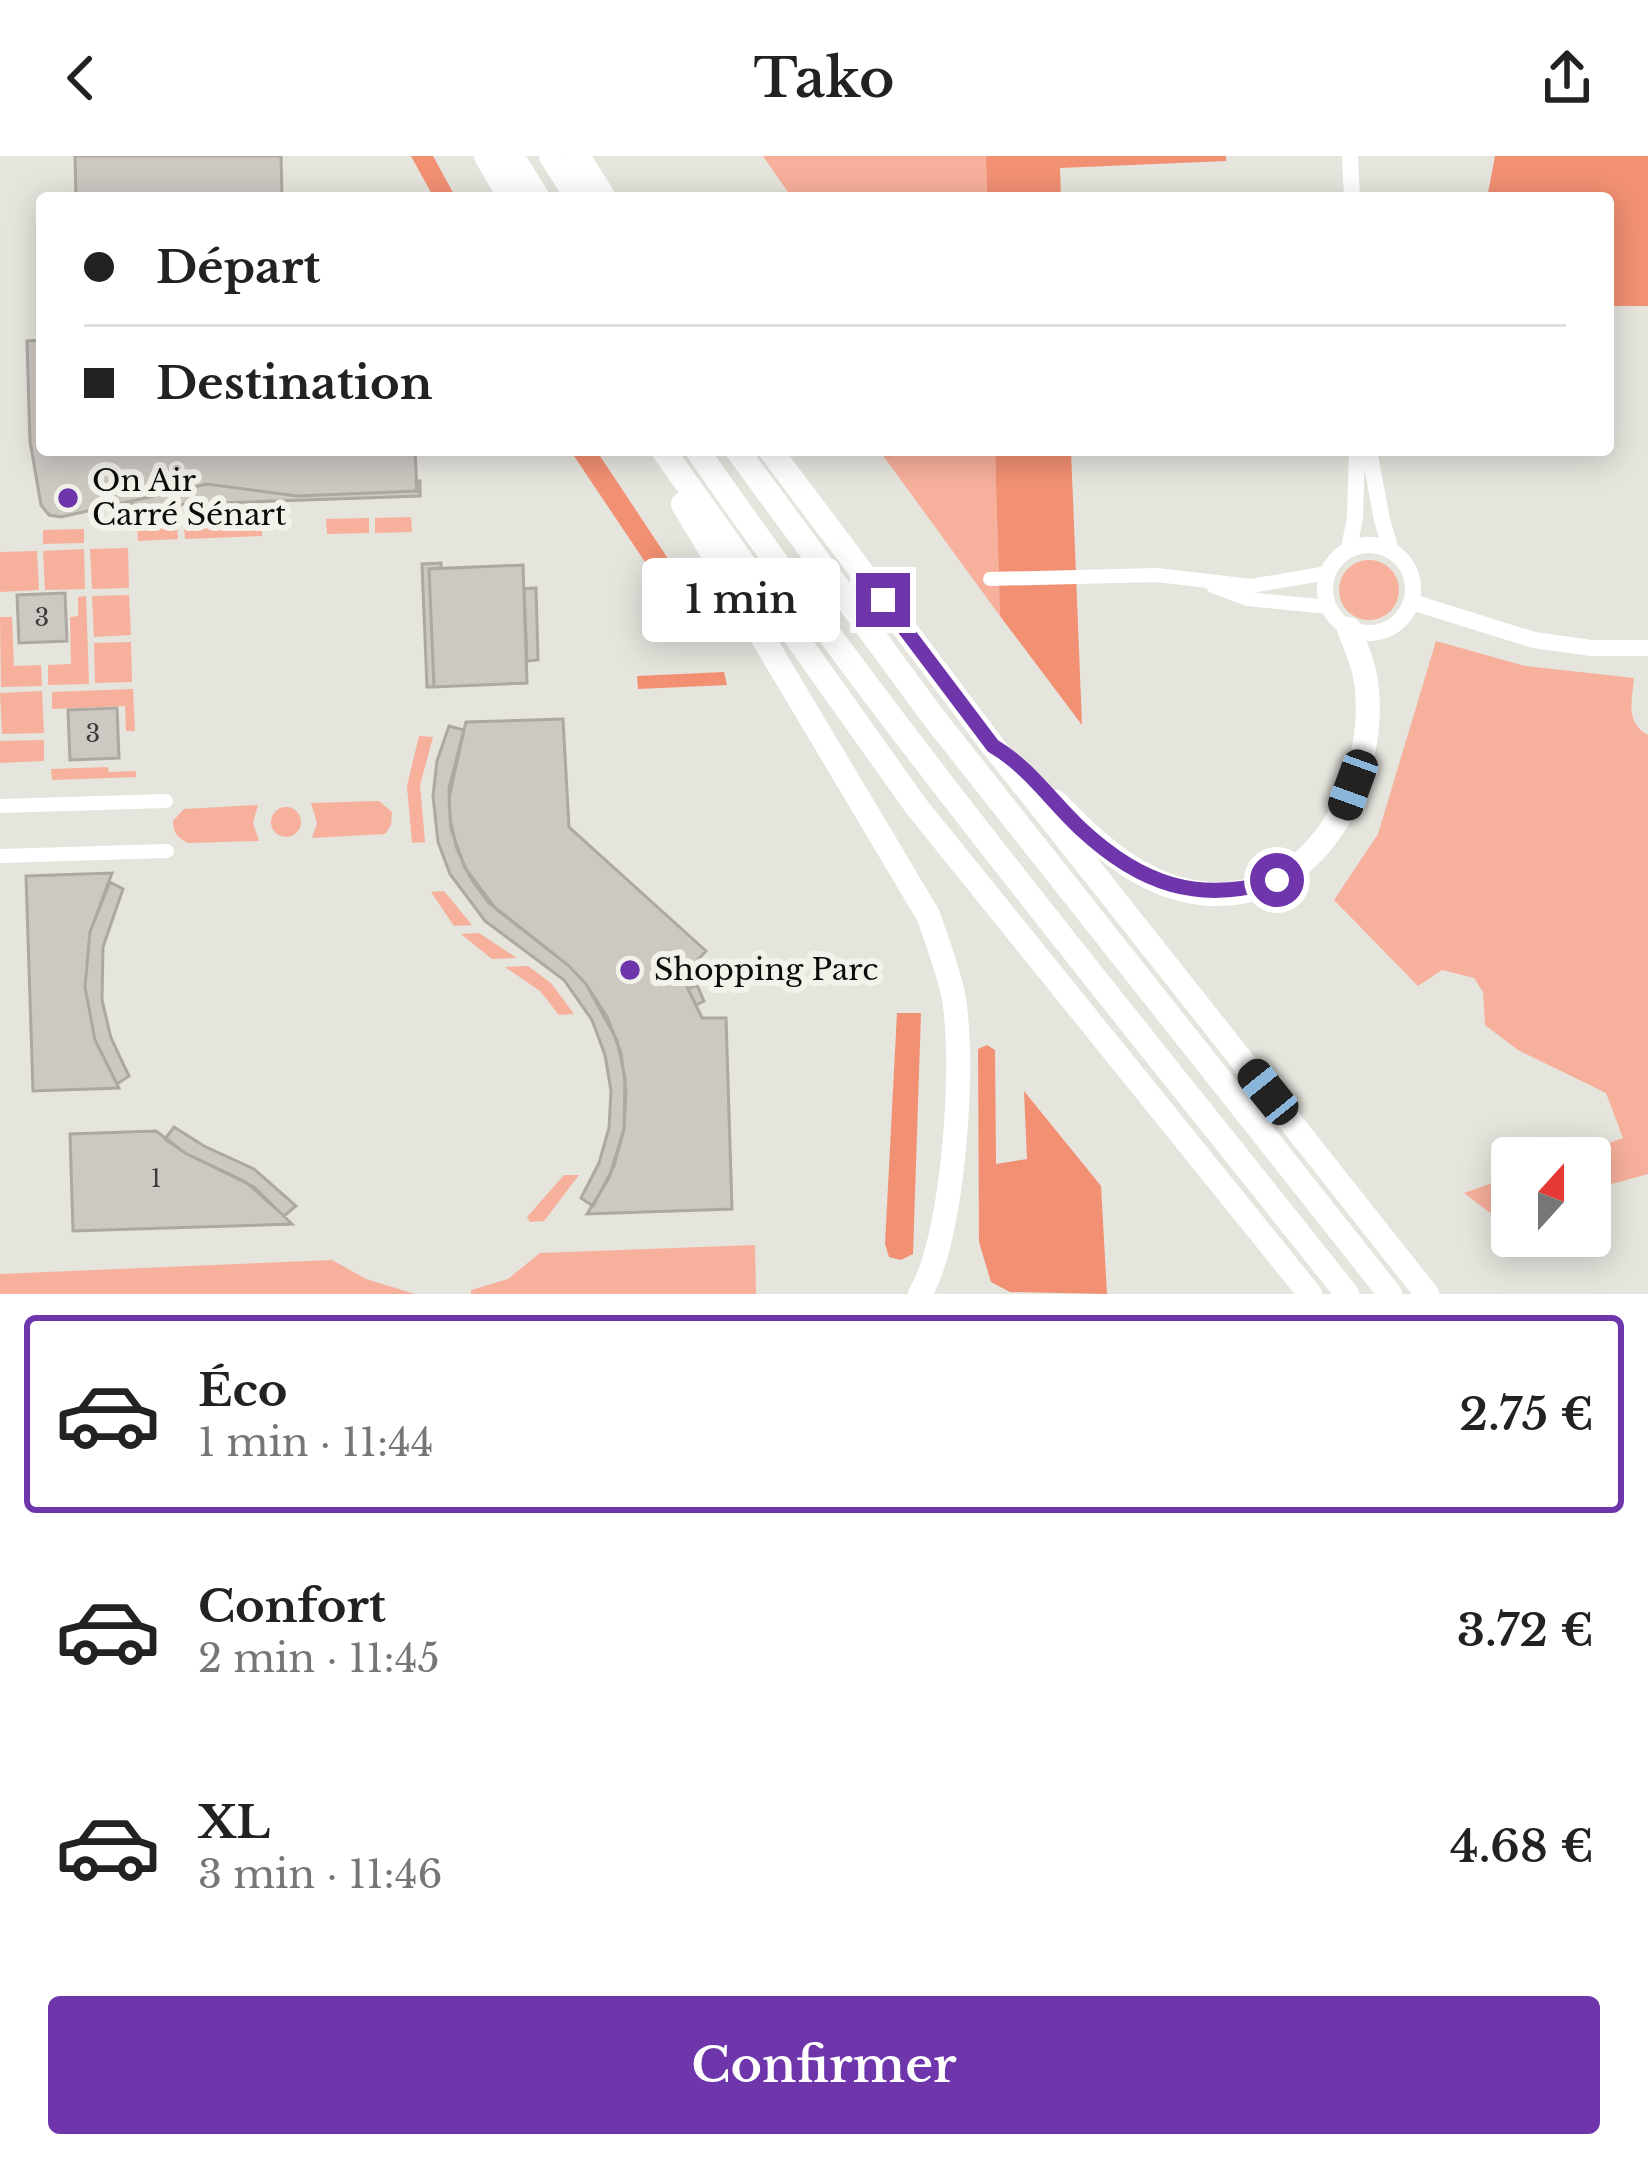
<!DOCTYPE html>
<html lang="fr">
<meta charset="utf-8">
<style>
:root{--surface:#fff;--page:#f6f6f6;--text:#222;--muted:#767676;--line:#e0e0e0;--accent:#6f36ac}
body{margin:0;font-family:"Libre Baskerville",serif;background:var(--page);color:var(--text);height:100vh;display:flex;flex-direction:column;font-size:45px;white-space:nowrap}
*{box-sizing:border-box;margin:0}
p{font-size:39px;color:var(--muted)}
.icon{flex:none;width:66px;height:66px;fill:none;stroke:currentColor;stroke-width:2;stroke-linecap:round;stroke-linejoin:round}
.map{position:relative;height:1138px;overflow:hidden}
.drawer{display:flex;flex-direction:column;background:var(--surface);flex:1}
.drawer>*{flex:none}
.hud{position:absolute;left:36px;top:36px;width:1578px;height:264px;border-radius:12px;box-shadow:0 6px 30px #0003;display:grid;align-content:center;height:264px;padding:0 48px;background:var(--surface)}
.needle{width:78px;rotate:21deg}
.tools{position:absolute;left:1491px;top:981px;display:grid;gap:24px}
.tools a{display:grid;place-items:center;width:120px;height:120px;border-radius:12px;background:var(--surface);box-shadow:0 6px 30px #0003;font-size:60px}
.end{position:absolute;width:54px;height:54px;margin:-27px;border:15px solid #6f36ac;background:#fff;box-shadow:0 0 0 6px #fff}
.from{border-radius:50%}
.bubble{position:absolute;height:84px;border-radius:12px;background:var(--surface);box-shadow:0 6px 30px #0003;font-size:39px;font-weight:600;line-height:84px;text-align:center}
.car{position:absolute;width:36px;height:72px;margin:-36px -18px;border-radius:15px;box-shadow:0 0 9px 3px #0007;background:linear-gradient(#222 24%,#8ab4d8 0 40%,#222 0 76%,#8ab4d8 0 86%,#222 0)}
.hud b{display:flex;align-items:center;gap:42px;height:114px;font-size:45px}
.hud b+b{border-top:3px solid var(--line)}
.hud i{width:30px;height:30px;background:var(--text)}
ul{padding:21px 0 0;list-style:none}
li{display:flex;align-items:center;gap:36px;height:198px;margin:0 24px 18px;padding:0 24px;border:6px solid transparent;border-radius:12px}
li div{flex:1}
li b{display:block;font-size:45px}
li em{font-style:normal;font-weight:600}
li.selected{border-color:var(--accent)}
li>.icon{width:108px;height:108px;stroke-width:1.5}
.cta{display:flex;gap:24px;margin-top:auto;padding:24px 48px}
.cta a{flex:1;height:138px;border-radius:12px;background:var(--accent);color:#fff;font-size:48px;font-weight:600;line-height:138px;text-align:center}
header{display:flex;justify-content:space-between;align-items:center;height:156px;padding:0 48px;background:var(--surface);font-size:54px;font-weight:600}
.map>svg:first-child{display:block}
.green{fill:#f7b09b}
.forest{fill:#f29073}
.building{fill:#cec8c3;stroke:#ada8a2;stroke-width:3}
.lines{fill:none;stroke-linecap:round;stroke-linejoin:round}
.minor{stroke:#fff;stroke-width:14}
.tertiary{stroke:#fff;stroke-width:16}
.motorway{stroke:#fff;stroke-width:24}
.route{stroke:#6f36ac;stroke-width:15}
.poi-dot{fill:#6f36ac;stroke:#f2f1ea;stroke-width:4.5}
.labels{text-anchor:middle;stroke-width:12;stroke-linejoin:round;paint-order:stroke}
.number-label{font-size:24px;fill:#3c3a38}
.poi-label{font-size:30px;fill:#0c0b09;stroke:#f2f1ea;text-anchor:start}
</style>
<header><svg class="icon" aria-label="back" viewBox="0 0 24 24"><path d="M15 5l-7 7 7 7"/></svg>Tako<svg class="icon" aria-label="share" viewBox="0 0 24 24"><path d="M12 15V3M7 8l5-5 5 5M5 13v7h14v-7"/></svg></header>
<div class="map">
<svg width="1648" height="1138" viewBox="0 0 1648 1138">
<rect width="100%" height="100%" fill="#e5e4dd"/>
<!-- green -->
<path class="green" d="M 763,0 L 986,0 L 987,42 L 792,42 Z
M 879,294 L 995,294 L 1000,460 Z
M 411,361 L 412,376 L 375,377 L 375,362 Z
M 369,362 L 369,377 L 327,378 L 326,363 Z
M 262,366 L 262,380 L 185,383 L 184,369 Z
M 177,370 L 178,383 L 138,385 L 137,371 Z
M 84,373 L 84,387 L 43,388 L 43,374 Z
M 128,392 L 129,432 L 92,433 L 90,393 Z
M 84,393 L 85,433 L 45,434 L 43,395 Z
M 37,395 L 39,434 L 0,436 L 0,396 Z
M1339 434a30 30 0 1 1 60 0a30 30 0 1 1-60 0Z
M 129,439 L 131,479 L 94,481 L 92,440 Z
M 86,440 L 89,528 L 48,529 L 48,509 L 71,508 L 70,461 L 78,460 L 78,441 Z
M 0,461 L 12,461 L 14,510 L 41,509 L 42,530 L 1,531 Z
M 1436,485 L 1525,510 L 1634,522 C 1632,545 1625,567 1648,579 L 1648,1018 L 1590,1034 L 1590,1002 L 1565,1002 L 1623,982 L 1606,937 L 1518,894 L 1485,869 L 1483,836 L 1474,822 L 1442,814 L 1418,830 L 1334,744 L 1378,678 Z
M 131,486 L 132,526 L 95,527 L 94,487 Z
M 133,533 L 135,575 L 126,575 L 125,550 L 52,553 L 52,536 Z
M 42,535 L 44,577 L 2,578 L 0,537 Z
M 419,580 L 433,581 L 420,629 L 425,686 L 412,687 L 407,630 Z
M 44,584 L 44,605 L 0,607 L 0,585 Z
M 108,611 L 109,616 L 136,615 L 136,621 L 52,624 L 51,613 Z
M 379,645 L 392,656 L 391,669 L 385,678 L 312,682 L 317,667 L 311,647 Z
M 258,649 L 253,667 L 259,685 L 189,687 C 178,683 173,677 173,665 L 184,653 Z
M271 666a15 15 0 1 1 30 0a15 15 0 1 1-30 0Z
M 444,735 L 472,769 L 454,770 L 431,736 Z
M 479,777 L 517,802 L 492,803 L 461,778 Z
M 528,810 L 551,827 L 574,858 L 559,859 L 540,835 L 505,811 Z
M 564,1019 L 579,1019 L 544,1065 L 530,1066 L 527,1061 Z
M 1512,1020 L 1512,1054 L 1493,1059 L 1464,1037 Z
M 755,1089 L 756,1138 L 471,1138 L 471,1134 L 508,1123 L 540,1097 Z
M 332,1104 L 366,1123 L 415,1138 L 0,1138 L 0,1118 Z"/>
<!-- forest -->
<path class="forest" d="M 411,0 L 433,0 L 456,42 L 434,42 Z
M 986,0 L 1226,0 L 1226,5 L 1060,12 L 1061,42 L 987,42 Z
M 1495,0 L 1648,0 L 1648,150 L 1608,150 L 1608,42 L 1487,42 Z
M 570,294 L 596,294 L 710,466 L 692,476 Z
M 995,294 L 1071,294 L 1082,569 L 1000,460 Z
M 724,516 L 727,529 L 638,533 L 637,520 Z
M 897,857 L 921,857 L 913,1098 L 901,1104 L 889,1101 L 885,1088 Z
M 987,889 L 995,894 L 996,1008 L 1027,1003 L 1024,935 L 1101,1030 L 1107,1138 L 1010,1136 L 991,1126 L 979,1086 L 978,893 Z"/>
<!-- building -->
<path class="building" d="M 75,0 L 281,0 L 282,42 L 76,42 Z
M 42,184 L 42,294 L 415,294 L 417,335 L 297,340 L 207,328 L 61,361 L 49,359 L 41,349 L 30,285 L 27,185 Z
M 416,325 L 420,325 L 420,340 L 132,350 L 132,345 L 207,328 L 297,340 L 417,335 Z
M 441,407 L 441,412 L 429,413 L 434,531 L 427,531 L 422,408 Z
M 523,409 L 527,527 L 434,531 L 429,413 Z
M 536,432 L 538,504 L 527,505 L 524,433 Z
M 65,437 L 67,485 L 19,487 L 17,439 Z
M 117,552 L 119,602 L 70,604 L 68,554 Z
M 563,563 L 569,671 L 706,795 L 682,820 L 702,862 L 726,862 L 732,1053 L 587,1058 L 609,1022 L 624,973 L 625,922 L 617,884 L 586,828 L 568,809 L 488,746 L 470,721 L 457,693 L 450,663 L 449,632 L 466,566 Z
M 449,570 L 464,574 L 449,642 L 451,673 L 465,712 L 496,753 L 568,809 L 586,828 L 607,861 L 621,897 L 626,935 L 624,973 L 614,1010 L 593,1050 L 581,1042 L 599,1007 L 609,972 L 611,935 L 605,899 L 592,864 L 564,824 L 485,765 L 450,718 L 438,686 L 433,640 L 437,605 Z
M 112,717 L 90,776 L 85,831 L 95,884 L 119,932 L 33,935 L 26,720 Z
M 110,726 L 123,733 L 103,791 L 102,844 L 111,882 L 129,920 L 117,928 L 95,884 L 85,831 L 90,776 Z
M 697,829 L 704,845 L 696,849 L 688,833 Z
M 174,971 L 204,990 L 254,1013 L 296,1050 L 284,1060 L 246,1026 L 185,997 L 165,983 Z
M 156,975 L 185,997 L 254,1031 L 292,1068 L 73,1075 L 70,978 Z"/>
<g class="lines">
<!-- minor -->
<path class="minor" d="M 990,423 L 1157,419 L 1251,430 L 1327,417
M 1213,430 L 1247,443 L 1328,451
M 0,650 L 166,645
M 0,700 L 167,695"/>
<!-- tertiary -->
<path class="tertiary" d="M 1350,0 L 1352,42
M 1369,294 L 1382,364 L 1391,394
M1325 433a44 44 0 1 1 88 0a44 44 0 1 1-88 0Z
M 1349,393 L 1355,361 L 1357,294
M 1412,446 L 1534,484 L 1591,492 L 1648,492"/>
<!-- motorway -->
<path class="motorway" d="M 486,0 L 510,42
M 512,0 L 538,42
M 551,0 L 577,42
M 578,0 L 604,42
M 663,294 L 916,650 L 1310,1138
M 697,294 C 899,586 1127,860 1347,1138
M 737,294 L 934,562 L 1390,1138
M 770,294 L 993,590 L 1427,1138
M 683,348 L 928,759 C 937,785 947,811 953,838 C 966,903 954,1082 920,1138
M 1056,646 C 1091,683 1133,722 1184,734 C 1303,762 1376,639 1367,535 C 1366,513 1357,494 1349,473"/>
</g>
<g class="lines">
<!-- route -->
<path class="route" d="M 883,444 L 993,590 C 1029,611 1051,645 1081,673 C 1140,728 1199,749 1277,724"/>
</g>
<!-- markers -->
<g class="poi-dot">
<circle cx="68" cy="342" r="12"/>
<circle cx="630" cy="814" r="12"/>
</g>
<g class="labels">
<!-- number labels -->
<g class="number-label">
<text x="42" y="470">3</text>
<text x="93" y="586">3</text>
<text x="156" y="1031">1</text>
</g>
<!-- poi labels -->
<g class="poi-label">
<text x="92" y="335">On Air<tspan x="92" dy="34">Carré Sénart</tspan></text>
<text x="654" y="824">Shopping Parc</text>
</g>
</g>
</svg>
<div class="tools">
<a><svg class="needle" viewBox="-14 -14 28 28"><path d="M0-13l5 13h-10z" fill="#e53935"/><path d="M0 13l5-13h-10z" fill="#767676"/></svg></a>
</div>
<i class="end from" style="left:1277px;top:724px"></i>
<i class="end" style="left:883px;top:444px"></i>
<div class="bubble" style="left:642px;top:402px;width:198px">1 min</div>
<i class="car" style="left:1353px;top:629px;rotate:200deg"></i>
<i class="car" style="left:1268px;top:936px;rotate:321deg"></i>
<div class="hud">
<b><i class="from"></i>Départ</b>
<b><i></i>Destination</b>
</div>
</div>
<section class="drawer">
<ul>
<li class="selected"><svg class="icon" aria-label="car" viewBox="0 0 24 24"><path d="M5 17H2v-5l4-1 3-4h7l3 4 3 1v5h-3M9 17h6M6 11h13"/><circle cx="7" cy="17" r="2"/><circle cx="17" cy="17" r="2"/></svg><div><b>Éco</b><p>1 min · 11:44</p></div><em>2.75 €</em></li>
<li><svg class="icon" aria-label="car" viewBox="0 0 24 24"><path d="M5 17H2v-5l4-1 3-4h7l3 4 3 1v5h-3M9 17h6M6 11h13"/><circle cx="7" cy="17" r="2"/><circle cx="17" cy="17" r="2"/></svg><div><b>Confort</b><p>2 min · 11:45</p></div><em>3.72 €</em></li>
<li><svg class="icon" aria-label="car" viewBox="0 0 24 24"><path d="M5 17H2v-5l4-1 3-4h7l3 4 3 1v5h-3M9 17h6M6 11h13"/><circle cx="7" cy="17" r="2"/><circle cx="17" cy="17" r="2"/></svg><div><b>XL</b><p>3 min · 11:46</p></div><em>4.68 €</em></li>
</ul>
<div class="cta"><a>Confirmer</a></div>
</section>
